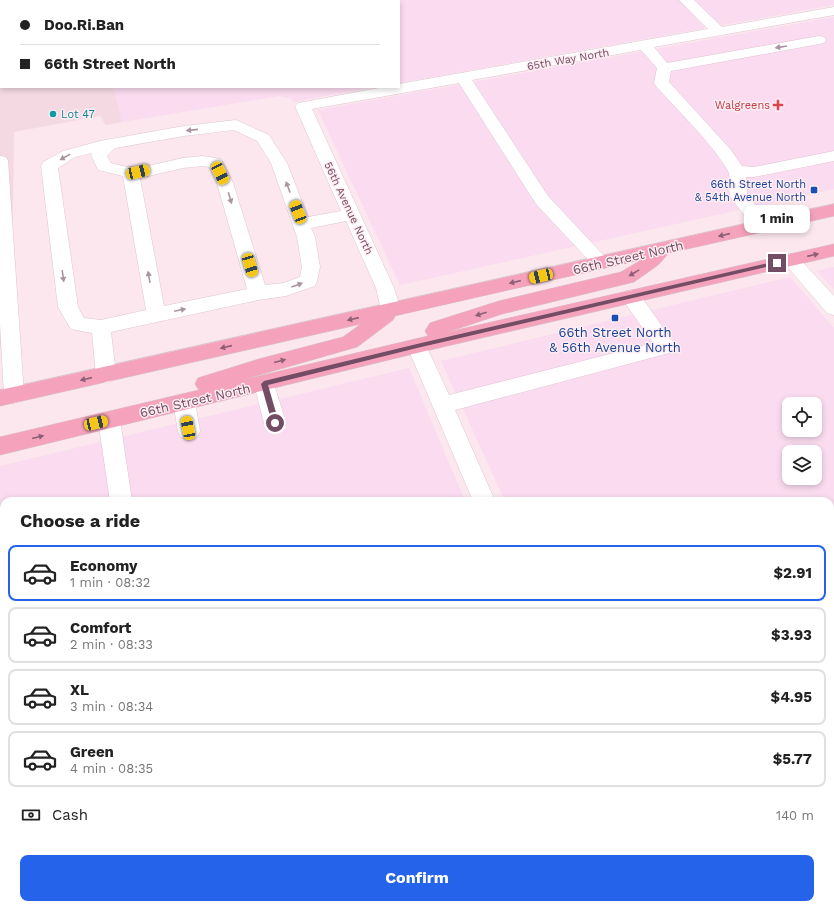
<!DOCTYPE html>
<meta charset="utf-8">
<style>
:root{--surface:#fff;--page:#f2f2f2;--text:#222;--muted:#767676;--line:#e0e0e0;--accent:#2563eb}
body{margin:0;font-family:"Work Sans",sans-serif;background:var(--page);color:var(--text);height:100vh;display:flex;flex-direction:column;font-size:15px;white-space:nowrap}
*{box-sizing:border-box;margin:0}
p{font-size:13px;color:var(--muted)}
.icon{flex:none;width:22px;height:22px;fill:none;stroke:currentColor;stroke-width:2;stroke-linecap:round;stroke-linejoin:round}
.map{position:relative;flex:1;overflow:hidden}
.sheet{position:absolute;left:0px;top:497px;width:834px;height:412px;display:flex;flex-direction:column;background:var(--surface);border-radius:12px 12px 0 0;box-shadow:0 2px 6px #0003}
.sheet>*{flex:none}
.hud{position:absolute;left:0px;top:0px;width:400px;height:88px;box-shadow:0 2px 6px #0003;display:grid;align-content:center;height:88px;padding:0 20px;background:var(--surface)}
.buttons{position:absolute;left:782px;top:397px;display:grid;gap:8px}
.buttons a{display:grid;place-items:center;width:40px;height:40px;border-radius:8px;background:var(--surface);box-shadow:0 2px 6px #0003;font-size:20px}
.end{position:absolute;width:18px;height:18px;margin:-9px;border:5px solid #734d63;background:#fff;box-shadow:0 0 0 2px #fff}
.from{border-radius:50%}
.bubble{position:absolute;height:28px;border-radius:8px;background:var(--surface);box-shadow:0 2px 6px #0003;font-size:13px;font-weight:700;line-height:28px;text-align:center}
.car{position:absolute;width:12px;height:24px;margin:-12px -6px;border-radius:5px;box-shadow:0 0 3px 1px #0007;background:linear-gradient(#f5c518 24%,#345 0 40%,#f5c518 0 76%,#345 0 86%,#f5c518 0)}
.hud b{display:flex;align-items:center;gap:14px;height:38px;font-size:15px}
.hud b+b{border-top:1px solid var(--line)}
.hud i{width:10px;height:10px;background:var(--text)}
ul{padding:0;list-style:none}
li{display:flex;align-items:center;gap:12px;height:56px;margin:0 8px 6px;padding:0 12px;border:2px solid var(--line);border-radius:8px}
li div{flex:1}
li b{display:block;font-size:15px}
li em{font-style:normal;font-weight:700}
li.selected{border-color:var(--accent)}
li>.icon{width:36px;height:36px;stroke-width:1.5}
h2{padding:0 20px;font-size:18px;line-height:48px}
.pay{display:flex;align-items:center;gap:10px;height:44px;padding:0 20px;font-size:15px}
.pay p{margin-inline-start:auto}
.primary-button{display:flex;gap:8px;margin-top:auto;padding:8px 20px}
.primary-button a{flex:1;height:46px;border-radius:8px;background:var(--accent);color:#fff;font-size:16px;font-weight:700;line-height:46px;text-align:center}
.map>svg:first-child{display:block}
.residential{fill:#f4d9e3}
.commercial{fill:#fadbef;fill-rule:evenodd}
.lines{fill:none;stroke-linecap:round;stroke-linejoin:round}
.minor-casing{stroke:#e1c5d2;stroke-width:1}
.major-casing{stroke:#d2c6cd;stroke-width:1}
.minor{fill:#fff;fill-rule:evenodd}
.major{fill:#f5a3bc;fill-rule:evenodd}
.oneway{fill:#ab94a1}
.oneway2{fill:#8d5e75}
.route{fill:#734d63}
.health-dot{fill:#e0444e;stroke:#feedf2;stroke-width:1.5}
.culture-dot{fill:#0f9aa8;stroke:#feedf2;stroke-width:1.5}
.transit-dot{fill:#1a4fb4;stroke:#feedf2;stroke-width:1.5}
.labels{text-anchor:middle;stroke-width:3;stroke-linejoin:round;paint-order:stroke}
.far-street-label{font-size:11px;fill:#734d63;stroke:#feedf2}
.far-health-label{font-size:11px;fill:#be3a42;stroke:#feedf2;text-anchor:end}
.far-culture-label{font-size:11px;fill:#0d838f;stroke:#feedf2;text-anchor:start}
.far-transit-label{font-size:11px;fill:#164399;stroke:#feedf2;text-anchor:end}
.street-label{font-size:13px;fill:#734d63;stroke:#feedf2}
.transit-label{font-size:13px;fill:#164399;stroke:#feedf2}
</style>
<div class="map">
<svg width="834" height="909" viewBox="0 0 834 909">
<rect width="100%" height="100%" fill="#fbe7ed"/>
<!-- residential -->
<path class="residential" d="M 0,0 L 278,1 L 1,1 L 1,87 L 114,87 L 122,122 L 106,125 L 100,116 L 14,132 L 11,347 L 0,349 Z
M 834,575 L 834,909 L 692,909 L 690,905 L 830,905 L 830,577 Z
M 4,806 L 4,905 L 636,905 L 638,909 L 0,909 L 0,807 Z"/>
<!-- commercial -->
<path class="commercial" d="M 276,0 L 834,0 L 834,5 L 399,83 L 399,1 Z
M 834,17 L 834,189 L 400,285 L 318,110 Z
M 114,87 L 375,87 L 293,102 L 292,99 L 279,96 L 122,122 Z
M 834,267 L 834,289 L 817,271 Z
M 790,277 L 834,328 L 834,575 L 830,577 L 830,501 L 505,501 L 441,361 ZM 789,404 L 815,404 L 815,430 L 789,430 ZM 789,452 L 815,452 L 815,478 L 789,478 Z
M 409,368 L 465,501 L 4,501 L 4,743 L 0,744 L 0,466 Z"/>
<g class="lines">
<!-- minor casing -->
<g class="minor-casing">
<path id="minor" d="M 0,0 L 8,0 L 1,1 L 0,4 Z
M 114,0 L 128,0 L 128,1 L 114,1 Z
M 240,0 L 254,0 L 254,1 L 240,1 Z
M 278,0 L 292,0 L 293,1 L 279,1 Z
M 368,0 L 387,0 L 367,1 Z
M 679,0 L 694,0 L 722,27 L 834,7 L 834,15 L 654,47 L 667,63 L 819,36 L 824,37 L 826,40 L 824,43 L 819,44 L 671,71 L 669,82 L 731,150 L 742,166 L 754,167 L 834,151 L 834,161 L 754,177 L 746,177 L 747,194 L 771,227 L 768,231 L 762,233 L 756,231 L 732,199 C 726,190 733,177 727,169 C 710,141 678,111 656,86 L 654,83 L 657,68 L 641,50 L 472,80 L 548,196 L 607,259 L 610,263 L 607,267 L 601,269 L 595,267 L 536,204 L 459,83 L 312,109 L 394,288 L 401,310 L 398,315 L 391,317 L 384,315 L 381,310 L 376,288 L 346,221 L 311,228 L 315,237 L 320,267 L 317,281 L 315,286 L 286,296 L 258,300 L 111,332 L 116,375 L 113,380 L 106,383 L 99,380 L 96,375 L 92,333 L 71,329 L 58,307 L 41,166 L 43,162 L 63,151 L 100,141 L 184,126 L 236,120 L 269,135 L 287,163 L 308,217 L 341,211 L 295,106 L 298,103 L 384,87 L 399,87 L 399,84 L 708,29 ZM 234,130 L 257,141 L 271,163 L 297,237 L 302,267 L 300,277 L 284,283 L 265,285 L 233,183 L 221,159 L 203,156 L 183,158 L 139,168 L 122,166 L 111,163 L 107,156 L 115,148 L 184,136 ZM 92,153 L 91,155 L 98,170 L 123,176 L 146,310 L 101,320 L 84,318 L 78,307 L 58,168 L 75,157 ZM 203,166 L 209,167 L 217,183 L 247,289 L 164,306 L 140,178 L 183,168 Z
M 0,156 L 6,157 L 8,161 L 24,395 L 21,401 L 14,403 L 7,401 L 4,395 L 0,324 Z
M 791,254 L 797,256 L 834,296 L 834,315 L 827,313 L 785,264 L 782,260 L 785,256 Z
M 631,290 L 638,292 L 673,342 L 676,347 L 673,352 L 455,410 L 495,501 L 473,501 L 407,346 L 410,341 L 417,339 L 424,341 L 449,395 L 653,343 L 621,297 L 624,292 Z
M 264,376 L 271,378 L 274,384 L 286,423 L 283,429 L 275,431 L 267,429 L 264,423 L 254,384 L 257,378 Z
M 184,394 L 191,396 L 195,402 L 200,431 L 197,437 L 189,440 L 181,437 L 178,431 L 173,402 L 177,396 Z
M 109,412 L 117,414 L 120,420 L 132,501 L 110,501 L 98,420 L 101,414 Z
M 4,770 L 4,798 L 0,800 L 0,772 Z
M 648,905 L 679,905 L 680,909 L 649,909 Z"/>
</g>
<!-- major casing -->
<g class="major-casing">
<path id="major" d="M 834,204 L 834,216 L 669,253 L 658,265 L 634,282 L 502,314 L 448,332 L 834,244 L 834,256 L 417,353 L 0,455 L 0,437 L 199,390 L 195,384 L 198,378 L 259,359 L 343,337 L 361,324 L 0,406 L 0,390 ZM 641,260 L 621,272 L 499,301 L 430,323 L 425,331 L 428,336 L 242,380 L 357,347 L 393,320 L 395,316 Z"/>
</g>
<!-- minor -->
<use href="#minor" class="minor"/>
<!-- major -->
<use href="#major" class="major"/>
</g>
<!-- one-way arrows -->
<defs><path id="oneway-solid" d="M-6-.8H1V-3.2L6.5 0L1 3.2V.8H-6Z"/></defs>
<g class="oneway">
<use href="#oneway-solid" transform="translate(781 47) rotate(171)"/>
<use href="#oneway-solid" transform="translate(192 130) rotate(174)"/>
<use href="#oneway-solid" transform="translate(65 157) rotate(151)"/>
<use href="#oneway-solid" transform="translate(288 187) rotate(-111)"/>
<use href="#oneway-solid" transform="translate(230 198) rotate(73)"/>
<use href="#oneway-solid" transform="translate(63 276) rotate(82)"/>
<use href="#oneway-solid" transform="translate(149 277) rotate(-100)"/>
<use href="#oneway-solid" transform="translate(297 285) rotate(-20)"/>
<use href="#oneway-solid" transform="translate(180 310) rotate(-12)"/>
</g>
<g class="oneway2">
<use href="#oneway-solid" transform="translate(724 235) rotate(167)"/>
<use href="#oneway-solid" transform="translate(813 255) rotate(-13)"/>
<use href="#oneway-solid" transform="translate(634 273) rotate(149)"/>
<use href="#oneway-solid" transform="translate(515 282) rotate(167)"/>
<use href="#oneway-solid" transform="translate(481 314) rotate(162)"/>
<use href="#oneway-solid" transform="translate(353 319) rotate(167)"/>
<use href="#oneway-solid" transform="translate(226 347) rotate(167)"/>
<use href="#oneway-solid" transform="translate(280 361) rotate(-15)"/>
<use href="#oneway-solid" transform="translate(86 379) rotate(167)"/>
<use href="#oneway-solid" transform="translate(38 437) rotate(-14)"/>
</g>
<!-- route -->
<path class="route" d="M 777,261 L 780,263 L 779,264 L 417,348 L 268,385 L 279,423 L 275,425 L 272,423 L 261,384 L 264,381 L 417,344 Z"/>
<!-- markers -->
<path class="health-dot" d="M776 99h4v4h4v4h-4v4h-4v-4h-4v-4h4z"/>
<circle class="culture-dot" cx="53" cy="114" r="4"/>
<g class="transit-dot">
<rect x="810" y="186" width="8" height="8" rx="2"/>
<rect x="611" y="314" width="8" height="8" rx="2"/>
</g>
<g class="labels">
<!-- far-street labels -->
<g class="far-street-label">
<text transform="translate(568 59) rotate(-10)" y="4">65th Way North</text>
<text transform="translate(349 208) rotate(65)" y="4">56th Avenue North</text>
</g>
<!-- far-health labels -->
<g class="far-health-label">
<text x="770" y="109">Walgreens</text>
</g>
<!-- far-culture labels -->
<g class="far-culture-label">
<text x="61" y="118">Lot 47</text>
</g>
<!-- far-transit labels -->
<g class="far-transit-label">
<text x="806" y="188">66th Street North<tspan x="806" dy="13">&amp; 54th Avenue North</tspan></text>
</g>
<!-- street labels -->
<g class="street-label">
<text transform="translate(628 257) rotate(-13)" y="5">66th Street North</text>
<text transform="translate(195 400) rotate(-13)" y="5">66th Street North</text>
</g>
<!-- transit labels -->
<g class="transit-label">
<text x="615" y="337">66th Street North<tspan x="615" dy="15">&amp; 56th Avenue North</tspan></text>
</g>
</g>
</svg>
<div class="buttons">
<a><svg class="icon" aria-label="locate" viewBox="0 0 24 24"><circle cx="12" cy="12" r="6"/><path d="M12 2v4M12 18v4M2 12h4M18 12h4"/></svg></a>
<a><svg class="icon" aria-label="layers" viewBox="0 0 24 24"><path d="M12 4l9 5-9 5-9-5zM3 14l9 5 9-5"/></svg></a>
</div>
<i class="end from" style="left:275px;top:423px"></i>
<i class="end" style="left:777px;top:263px"></i>
<div class="bubble" style="left:744px;top:205px;width:66px">1 min</div>
<i class="car" style="left:138px;top:172px;rotate:77deg"></i>
<i class="car" style="left:220px;top:173px;rotate:154deg"></i>
<i class="car" style="left:298px;top:212px;rotate:339deg"></i>
<i class="car" style="left:250px;top:265px;rotate:163deg"></i>
<i class="car" style="left:541px;top:276px;rotate:257deg"></i>
<i class="car" style="left:96px;top:423px;rotate:77deg"></i>
<i class="car" style="left:188px;top:428px;rotate:349deg"></i>
<div class="hud">
<b><i class="from"></i>Doo.Ri.Ban</b>
<b><i></i>66th Street North</b>
</div>
<section class="sheet">
<h2>Choose a ride</h2>
<ul>
<li class="selected"><svg class="icon" aria-label="car" viewBox="0 0 24 24"><path d="M5 17H2v-5l4-1 3-4h7l3 4 3 1v5h-3M9 17h6M6 11h13"/><circle cx="7" cy="17" r="2"/><circle cx="17" cy="17" r="2"/></svg><div><b>Economy</b><p>1 min · 08:32</p></div><em>$2.91</em></li>
<li><svg class="icon" aria-label="car" viewBox="0 0 24 24"><path d="M5 17H2v-5l4-1 3-4h7l3 4 3 1v5h-3M9 17h6M6 11h13"/><circle cx="7" cy="17" r="2"/><circle cx="17" cy="17" r="2"/></svg><div><b>Comfort</b><p>2 min · 08:33</p></div><em>$3.93</em></li>
<li><svg class="icon" aria-label="car" viewBox="0 0 24 24"><path d="M5 17H2v-5l4-1 3-4h7l3 4 3 1v5h-3M9 17h6M6 11h13"/><circle cx="7" cy="17" r="2"/><circle cx="17" cy="17" r="2"/></svg><div><b>XL</b><p>3 min · 08:34</p></div><em>$4.95</em></li>
<li><svg class="icon" aria-label="car" viewBox="0 0 24 24"><path d="M5 17H2v-5l4-1 3-4h7l3 4 3 1v5h-3M9 17h6M6 11h13"/><circle cx="7" cy="17" r="2"/><circle cx="17" cy="17" r="2"/></svg><div><b>Green</b><p>4 min · 08:35</p></div><em>$5.77</em></li>
</ul>
<div class="pay"><svg class="icon" aria-label="cash" viewBox="0 0 24 24"><path d="M3 7h18v10H3z"/><circle cx="12" cy="12" r="2"/></svg>Cash<p>140 m</p></div>
<div class="primary-button"><a>Confirm</a></div>
</section>
</div>
